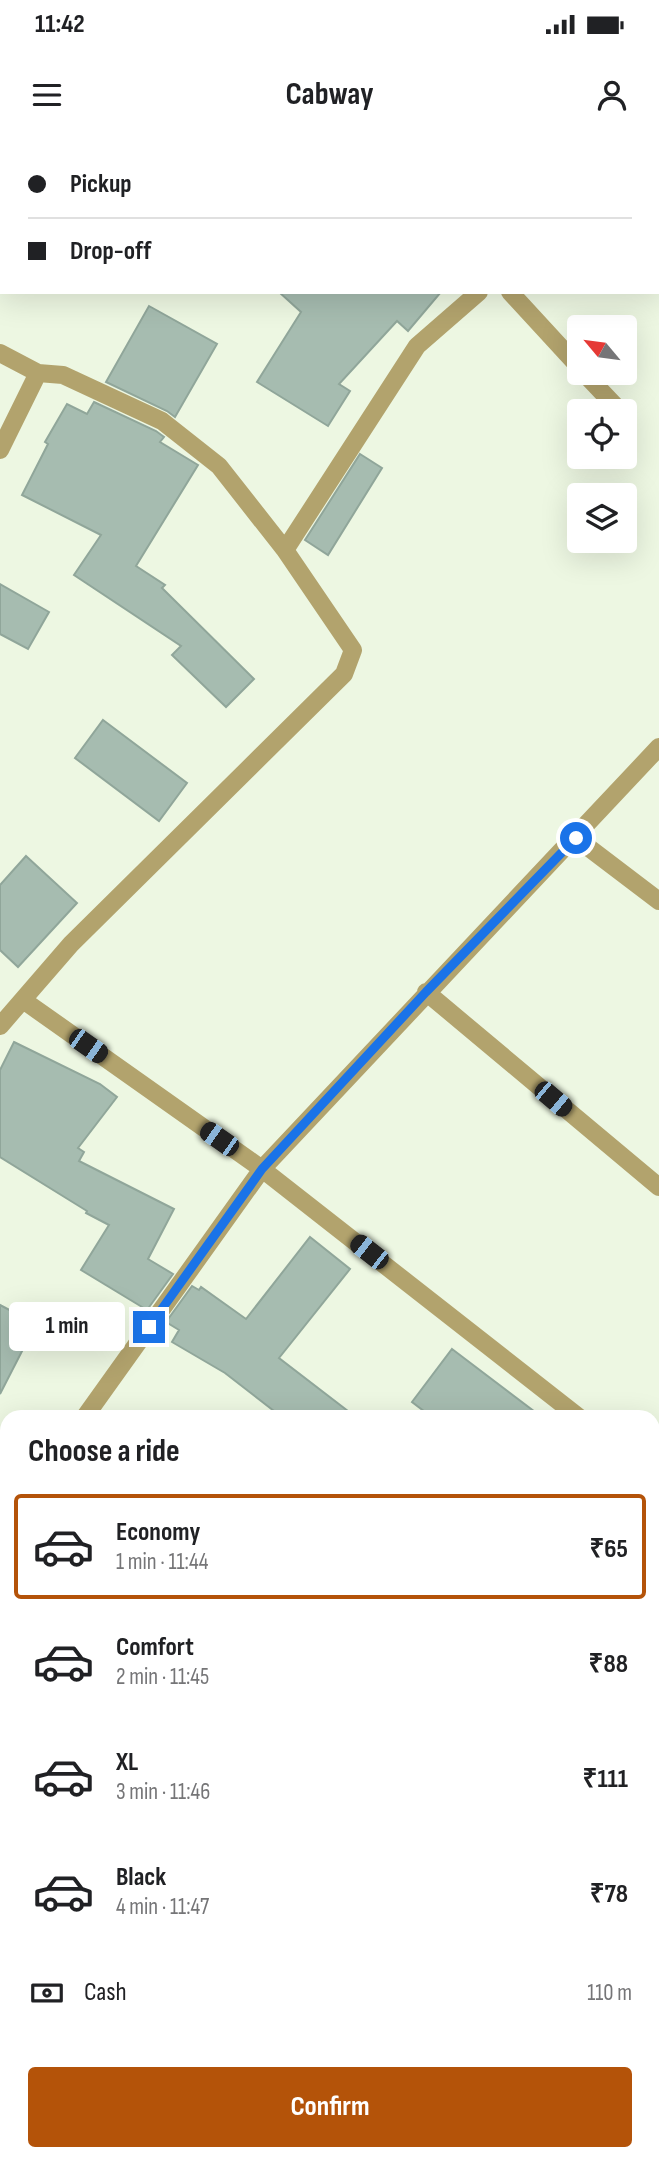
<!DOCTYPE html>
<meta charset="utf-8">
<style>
:root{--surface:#fff;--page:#f2f2f2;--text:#202124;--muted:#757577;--line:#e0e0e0;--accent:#b45309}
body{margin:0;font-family:"Sofia Sans Condensed",sans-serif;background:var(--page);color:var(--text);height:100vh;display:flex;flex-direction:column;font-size:26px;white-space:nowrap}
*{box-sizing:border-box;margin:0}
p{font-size:23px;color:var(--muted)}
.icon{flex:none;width:38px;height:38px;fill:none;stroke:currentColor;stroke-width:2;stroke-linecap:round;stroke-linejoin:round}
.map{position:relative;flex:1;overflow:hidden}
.sheet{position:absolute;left:0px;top:1270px;width:660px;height:751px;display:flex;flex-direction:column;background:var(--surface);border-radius:21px 21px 0 0;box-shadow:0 7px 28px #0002}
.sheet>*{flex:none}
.hud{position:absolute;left:0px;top:0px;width:660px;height:154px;box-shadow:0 7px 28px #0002;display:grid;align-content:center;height:154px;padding:0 28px;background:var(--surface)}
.needle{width:46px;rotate:299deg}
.tools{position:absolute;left:567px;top:175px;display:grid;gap:14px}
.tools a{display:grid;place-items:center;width:70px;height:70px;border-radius:7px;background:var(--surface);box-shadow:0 7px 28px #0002;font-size:35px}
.end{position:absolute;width:32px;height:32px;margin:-16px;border:9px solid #1a73e8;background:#fff;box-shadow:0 0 0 4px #fff}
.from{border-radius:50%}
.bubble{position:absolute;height:49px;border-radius:7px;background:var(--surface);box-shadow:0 7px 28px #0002;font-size:23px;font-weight:700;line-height:49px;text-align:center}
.car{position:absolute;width:21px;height:42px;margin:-21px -10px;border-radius:9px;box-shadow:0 0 5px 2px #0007;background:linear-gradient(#222 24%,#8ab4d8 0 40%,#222 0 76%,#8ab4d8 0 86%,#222 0)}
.hud b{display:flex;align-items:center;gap:24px;height:66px;font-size:26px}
.hud b+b{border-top:2px solid var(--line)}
.hud i{width:18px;height:18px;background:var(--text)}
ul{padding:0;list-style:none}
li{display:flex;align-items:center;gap:21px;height:105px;margin:0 14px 10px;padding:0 14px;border:4px solid transparent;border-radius:7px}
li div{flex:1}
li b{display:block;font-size:26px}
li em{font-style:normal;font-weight:700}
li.on{border-color:var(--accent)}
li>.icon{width:63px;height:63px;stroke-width:1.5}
h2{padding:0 28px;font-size:32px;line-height:84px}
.pay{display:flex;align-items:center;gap:18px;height:77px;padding:0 28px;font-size:26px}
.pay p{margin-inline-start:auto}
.cta{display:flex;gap:14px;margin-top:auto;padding:14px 28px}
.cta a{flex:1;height:80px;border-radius:7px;background:var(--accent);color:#fff;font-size:28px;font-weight:700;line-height:80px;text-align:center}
.status{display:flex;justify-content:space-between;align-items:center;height:49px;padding:0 35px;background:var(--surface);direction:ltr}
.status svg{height:19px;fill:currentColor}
header{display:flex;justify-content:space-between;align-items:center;height:91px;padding:0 28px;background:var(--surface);font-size:32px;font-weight:700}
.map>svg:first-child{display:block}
.building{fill:#a6bcb0;stroke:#90a69a;stroke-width:2}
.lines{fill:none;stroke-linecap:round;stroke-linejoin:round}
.minor{stroke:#b2a36d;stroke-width:18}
.route{stroke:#1a73e8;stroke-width:9}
</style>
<div class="status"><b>11:42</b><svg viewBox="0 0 49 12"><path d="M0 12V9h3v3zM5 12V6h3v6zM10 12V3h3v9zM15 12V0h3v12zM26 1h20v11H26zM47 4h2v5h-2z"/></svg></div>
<header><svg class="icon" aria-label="menu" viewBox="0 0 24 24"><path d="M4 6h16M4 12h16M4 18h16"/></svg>Cabway<svg class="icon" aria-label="person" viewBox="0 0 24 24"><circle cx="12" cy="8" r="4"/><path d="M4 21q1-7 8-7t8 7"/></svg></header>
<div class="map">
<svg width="659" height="2021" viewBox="0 0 659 2021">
<rect width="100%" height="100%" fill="#edf7e2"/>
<!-- building -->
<path class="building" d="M 279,152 L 441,152 L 408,191 L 397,181 L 339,244 L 350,251 L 328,286 L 257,242 L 301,172 Z
M 149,166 L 217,204 L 175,277 L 167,271 L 106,242 Z
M 94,262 L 156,291 L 164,297 L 160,302 L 198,325 L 136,426 L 165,445 L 162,448 L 254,539 L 226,567 L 172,515 L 181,506 L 74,435 L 101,395 L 22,355 L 48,304 L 45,302 L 67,264 L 87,274 Z
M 360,314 L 382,328 L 328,415 L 305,400 Z
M 0,444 L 49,472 L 28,509 L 0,494 Z
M 103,580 L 187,643 L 159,681 L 75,618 Z
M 26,716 L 77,763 L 18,827 L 0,810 L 0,745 Z
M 14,902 L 100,944 L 117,957 L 78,1008 L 84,1012 L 79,1021 L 174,1069 L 148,1119 L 173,1134 L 147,1170 L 81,1130 L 109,1085 L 86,1073 L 87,1071 L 0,1017 L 0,930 Z
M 310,1097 L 350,1129 L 279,1218 L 357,1278 L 283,1278 L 225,1233 L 172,1202 L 179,1190 L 166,1182 L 192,1146 L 199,1150 L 201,1147 L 246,1179 Z
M 0,1165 L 36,1184 L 0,1254 Z
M 452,1209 L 543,1278 L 433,1278 L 412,1262 Z"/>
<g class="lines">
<!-- minor -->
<path class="minor" d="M 654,2 L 656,0
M 510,152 L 579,227
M 0,213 L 38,233 L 63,235 L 162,281 L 219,326 L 285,410 L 353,510 L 344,534 L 71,804 L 0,886
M 584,233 L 620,271
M 0,310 L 38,233
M 285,410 L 417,206 L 479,152
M 576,698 L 659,761
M 426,852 L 659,1047
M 23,860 L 262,1029 L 580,1278
M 84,1278 L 262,1029 L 659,607
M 653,1336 L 659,1341
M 0,1410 L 7,1399
M 653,1735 L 659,1739
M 0,1737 L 7,1743
M 369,2014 L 378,2021"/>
</g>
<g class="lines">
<!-- route -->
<path class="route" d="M 149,1187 L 262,1029 L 426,852 L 576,698"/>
</g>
</svg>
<div class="tools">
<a><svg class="needle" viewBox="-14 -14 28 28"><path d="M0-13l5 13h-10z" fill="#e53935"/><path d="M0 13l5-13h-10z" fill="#757577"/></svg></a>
<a><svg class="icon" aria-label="locate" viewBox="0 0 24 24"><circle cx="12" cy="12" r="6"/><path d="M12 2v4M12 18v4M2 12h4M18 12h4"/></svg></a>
<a><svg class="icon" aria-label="layers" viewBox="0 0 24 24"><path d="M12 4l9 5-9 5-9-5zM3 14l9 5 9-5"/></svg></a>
</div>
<i class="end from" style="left:576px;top:698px"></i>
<i class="end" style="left:149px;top:1187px"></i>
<div class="bubble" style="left:9px;top:1162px;width:116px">1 min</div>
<i class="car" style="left:88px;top:906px;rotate:125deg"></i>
<i class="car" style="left:553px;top:959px;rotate:130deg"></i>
<i class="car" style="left:219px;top:999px;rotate:305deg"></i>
<i class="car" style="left:369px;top:1112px;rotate:308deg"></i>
<div class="hud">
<b><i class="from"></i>Pickup</b>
<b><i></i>Drop-off</b>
</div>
<section class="sheet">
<h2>Choose a ride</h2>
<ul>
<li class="on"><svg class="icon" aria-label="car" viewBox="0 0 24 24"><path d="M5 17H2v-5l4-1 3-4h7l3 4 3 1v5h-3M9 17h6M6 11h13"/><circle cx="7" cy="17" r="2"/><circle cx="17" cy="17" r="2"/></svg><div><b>Economy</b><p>1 min · 11:44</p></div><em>₹65</em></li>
<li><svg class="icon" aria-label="car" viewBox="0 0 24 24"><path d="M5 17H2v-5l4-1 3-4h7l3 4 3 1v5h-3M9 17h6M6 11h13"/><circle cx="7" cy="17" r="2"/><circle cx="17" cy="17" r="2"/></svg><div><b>Comfort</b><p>2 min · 11:45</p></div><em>₹88</em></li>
<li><svg class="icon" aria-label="car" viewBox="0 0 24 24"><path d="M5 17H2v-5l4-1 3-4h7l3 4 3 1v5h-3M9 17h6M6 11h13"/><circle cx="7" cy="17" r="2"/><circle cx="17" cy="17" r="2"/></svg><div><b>XL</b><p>3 min · 11:46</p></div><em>₹111</em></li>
<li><svg class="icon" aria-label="car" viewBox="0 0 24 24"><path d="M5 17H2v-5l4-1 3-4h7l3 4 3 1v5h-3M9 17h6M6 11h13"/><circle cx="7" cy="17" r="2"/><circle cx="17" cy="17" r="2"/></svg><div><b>Black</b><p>4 min · 11:47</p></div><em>₹78</em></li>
</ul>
<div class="pay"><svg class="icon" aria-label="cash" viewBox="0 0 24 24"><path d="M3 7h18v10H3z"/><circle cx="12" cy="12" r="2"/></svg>Cash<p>110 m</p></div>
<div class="cta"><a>Confirm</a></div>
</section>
</div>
